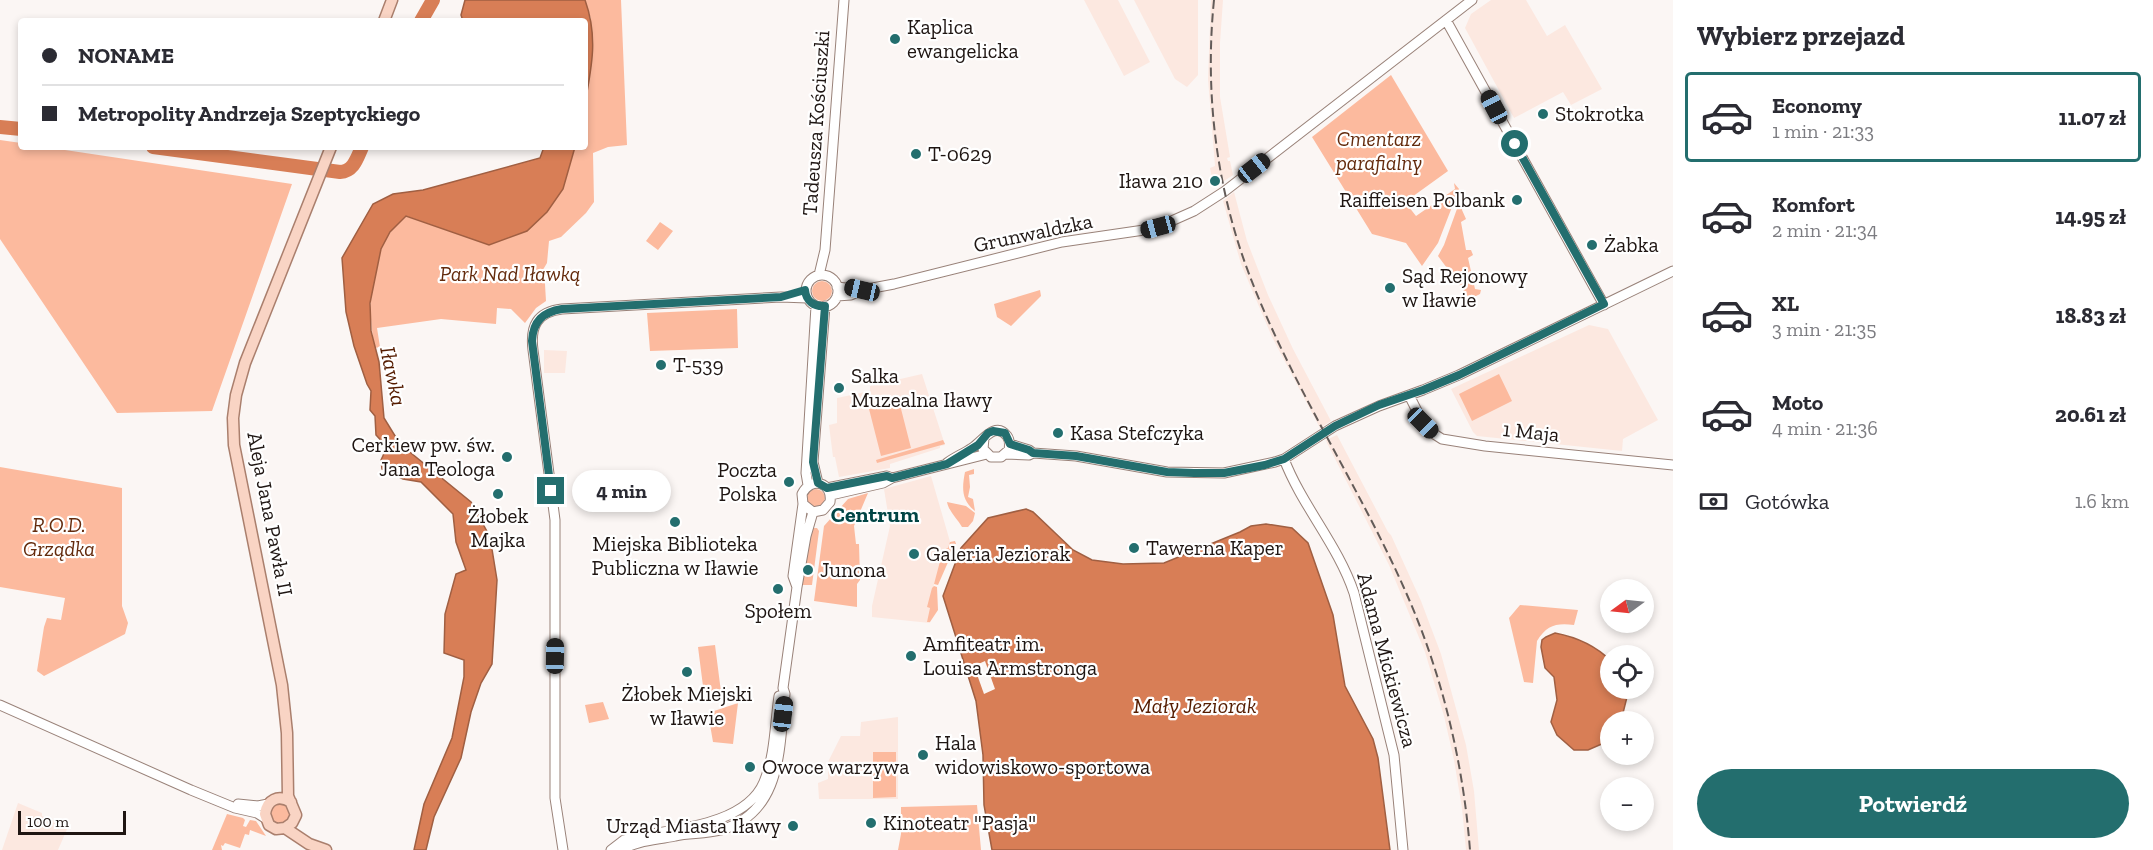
<!DOCTYPE html>
<html lang="pl">
<meta charset="utf-8">
<style>
:root{--surface:#fff;--page:#f7f7f7;--text:#2b2b33;--muted:#7c7c81;--line:#e1e1e2;--accent:#236e6e}
body{margin:0;font-family:"Zilla Slab",serif;background:var(--page);color:var(--text);height:100vh;display:flex;flex-direction:column;font-size:22px;white-space:nowrap}
*{box-sizing:border-box;margin:0}
p{font-size:20px;color:var(--muted)}
.icon{flex:none;width:33px;height:33px;fill:none;stroke:currentColor;stroke-width:2;stroke-linecap:round;stroke-linejoin:round}
.map{position:relative;flex:1;overflow:hidden}
.drawer{display:flex;flex-direction:column;background:var(--surface);width:480px}
.drawer>*{flex:none}
.top-card{position:absolute;left:18px;top:18px;width:570px;height:132px;border-radius:6px;box-shadow:0 3px 9px #0003;display:grid;align-content:center;height:132px;padding:0 24px;background:var(--surface)}
.needle{width:39px;rotate:255deg}
.buttons{position:absolute;left:1600px;top:579px;display:grid;gap:12px}
.buttons a{display:grid;place-items:center;width:54px;height:54px;border-radius:50%;background:var(--surface);box-shadow:0 3px 9px #0003;font-size:30px}
.scale{position:absolute;left:18px;bottom:15px;width:108px;box-sizing:border-box;padding-left:6px;border:3px solid #1f1613;border-top:0;font-size:16px;line-height:21px;white-space:nowrap;color:#1f1613;-webkit-text-stroke:4px #fff;paint-order:stroke}
.end{position:absolute;width:27px;height:27px;margin:-14px;border:8px solid #236e6e;background:#fff;box-shadow:0 0 0 3px #fff}
.from{border-radius:50%}
.bubble{position:absolute;height:42px;border-radius:21px;background:var(--surface);box-shadow:0 3px 9px #0003;font-size:20px;font-weight:700;line-height:42px;text-align:center}
.car{position:absolute;width:18px;height:36px;margin:-18px -9px;border-radius:8px;box-shadow:0 0 4px 2px #0007;background:linear-gradient(#222 24%,#8ab4d8 0 40%,#222 0 76%,#8ab4d8 0 86%,#222 0)}
.top-card b{display:flex;align-items:center;gap:21px;height:57px;font-size:22px}
.top-card b+b{border-top:2px solid var(--line)}
.top-card i{width:15px;height:15px;background:var(--text)}
ul{padding:0;list-style:none}
li{display:flex;align-items:center;gap:18px;height:90px;margin:0 12px 9px;padding:0 12px;border:3px solid transparent;border-radius:6px}
li div{flex:1}
li b{display:block;font-size:22px}
li em{font-style:normal;font-weight:700}
li.current{border-color:var(--accent)}
li>.icon{width:54px;height:54px;stroke-width:1.5}
h2{padding:0 24px;font-size:27px;line-height:72px}
.pay{display:flex;align-items:center;gap:15px;height:66px;padding:0 24px;font-size:22px}
.pay p{margin-inline-start:auto}
.cta{display:flex;gap:12px;margin-top:auto;padding:12px 24px}
.cta a{flex:1;height:69px;border-radius:36px;background:var(--accent);color:#fff;font-size:24px;font-weight:700;line-height:69px;text-align:center}
main{display:flex;flex:1;min-height:0}
.map>svg:first-child{display:block}
.built{fill:#fce8e0}
.green{fill:#fcba9e}
.water{fill:#d87e56;stroke:#a05f42;stroke-width:1.5}
.pier{fill:#fbf6f4}
.lines{fill:none;stroke-linecap:round;stroke-linejoin:round}
.river{stroke:#d87e56;stroke-width:14}
.secondary-casing{stroke:#998279;stroke-width:11}
.primary-casing{stroke:#aa7f6d;stroke-width:13}
.secondary{stroke:#fff;stroke-width:9}
.primary{stroke:#f9d4c4;stroke-width:10}
.rail{stroke:#635b58;stroke-width:2;stroke-dasharray:9 4.5;stroke-linecap:butt}
.route{stroke:#236e6e;stroke-width:8}
.poi-dot{fill:#236e6e;stroke:#fff;stroke-width:2}
.labels{text-anchor:middle;stroke-width:4.5;stroke-linejoin:round;paint-order:stroke}
.poi-label{font-size:21px;fill:#1f1613;stroke:#fff;text-anchor:start}
.street-label{font-size:21px;fill:#1f1613;stroke:#fff}
.park-label{font-size:21px;font-style:italic;fill:#642b0d;stroke:#fff}
.water-label{font-size:22px;font-style:italic;fill:#551c00;stroke:#fff}
.neighbourhood-label{font-size:22px;font-weight:bold;fill:#014545;stroke:#fff}
</style>
<main>
<div class="map">
<svg width="1673" height="850" viewBox="0 0 1673 850">
<rect width="100%" height="100%" fill="#fbf6f4"/>
<!-- built -->
<path class="built" d="M 1084,0 L 1118,0 L 1150,62 L 1124,76 Z
M 1134,0 L 1198,0 L 1198,75 L 1187,87 L 1175,79 Z
M 1211,0 L 1223,0 L 1220,43 L 1220,97 L 1230,157 L 1227,158 L 1228,161 L 1230,161 L 1233,175 L 1214,188 L 1210,168 L 1215,166 L 1208,79 Z
M 1491,0 L 1526,0 L 1547,36 L 1565,25 L 1602,89 L 1571,105 L 1563,92 L 1514,118 L 1465,28 L 1471,14 Z
M 1234,192 L 1247,241 L 1268,295 L 1293,349 L 1331,421 L 1320,428 L 1272,337 L 1241,264 L 1223,201 Z
M 1589,325 L 1608,329 L 1658,420 L 1623,439 L 1622,451 L 1477,436 L 1473,432 L 1451,389 Z
M 544,350 L 567,351 L 565,373 L 544,373 Z
M 922,374 L 945,445 L 940,446 L 940,448 L 890,464 L 890,468 L 839,477 L 835,457 L 833,457 L 829,425 L 837,423 L 837,398 L 870,391 L 870,386 Z
M 1337,435 L 1388,532 L 1391,535 L 1421,601 L 1441,654 L 1466,745 L 1474,791 L 1479,850 L 1466,850 L 1462,808 L 1454,760 L 1444,716 L 1425,652 L 1389,565 L 1327,443 L 1326,440 Z
M 931,476 L 951,545 L 934,584 L 930,623 L 872,617 L 872,606 L 890,526 L 884,489 Z
M 898,717 L 898,799 L 819,799 L 818,783 L 828,779 L 828,762 L 841,736 L 860,736 L 861,722 Z
M 18,803 L 42,813 L 42,816 L 68,827 L 58,850 L 2,850 Z"/>
<!-- green -->
<path class="green" d="M 585,0 L 621,0 L 627,145 L 608,147 L 593,153 L 594,202 L 586,213 L 561,237 L 549,241 L 547,263 L 544,268 L 546,301 L 536,308 L 525,323 L 511,309 L 497,308 L 496,324 L 441,319 L 377,328 L 380,347 L 375,348 C 367,313 369,264 390,233 C 394,227 400,221 406,216 L 489,245 L 527,231 L 547,212 L 563,189 L 575,147 L 585,147 L 585,100 L 591,19 Z
M 1391,75 L 1448,171 L 1405,202 L 1416,216 L 1455,189 L 1454,183 L 1459,189 L 1438,243 L 1422,266 L 1406,243 L 1372,234 L 1312,137 Z
M 0,140 L 21,143 L 21,147 L 45,147 L 292,184 L 212,411 L 117,413 L 0,239 Z
M 1462,195 L 1462,210 L 1466,219 L 1461,222 L 1466,250 L 1471,250 L 1473,255 L 1468,258 L 1475,289 L 1481,290 L 1480,294 L 1470,299 L 1438,256 L 1444,245 Z
M 660,222 L 673,231 L 658,250 L 646,241 Z
M812 291a10 10 0 1 1 20 0a10 10 0 1 1-20 0Z
M 1040,290 L 1041,296 L 1011,326 L 997,317 L 994,304 Z
M 737,309 L 738,348 L 650,351 L 647,313 Z
M 1499,374 L 1512,401 L 1472,421 L 1459,394 Z
M 899,401 L 911,448 L 881,456 L 869,409 Z
M 943,440 L 945,444 L 877,463 L 876,460 Z
M 0,467 L 122,488 L 122,606 L 128,623 L 125,634 L 44,676 L 37,671 L 44,627 L 47,618 L 61,620 L 65,598 L 0,587 Z
M 974,469 L 974,474 L 969,475 L 970,487 L 968,497 L 973,499 L 975,511 C 961,500 962,488 965,472 Z
M807 498a9 9 0 1 1 18 0a9 9 0 1 1-18 0Z
M 868,493 L 854,526 L 856,544 L 859,544 L 860,580 L 857,584 L 857,607 L 814,601 L 824,526 L 848,499 Z
M 947,502 L 966,506 L 975,513 L 973,521 L 968,527 L 962,527 C 957,518 949,512 947,502 Z
M 811,528 L 817,528 L 819,531 L 812,585 L 802,585 Z
M 955,541 L 956,544 L 938,585 L 934,584 L 943,550 L 948,548 L 950,542 Z
M 934,586 L 937,587 L 938,610 L 930,622 L 927,622 L 930,608 L 927,607 L 932,588 Z
M 1520,605 L 1578,610 L 1574,625 C 1556,623 1547,625 1537,641 L 1533,683 L 1524,682 L 1509,618 Z
M 715,645 L 721,692 L 704,694 L 698,647 Z
M 603,702 L 609,719 L 589,723 L 585,705 Z
M 738,703 L 733,744 L 713,742 L 708,713 Z
M 873,752 L 896,752 L 896,797 L 873,798 Z
M270 813a10 10 0 1 1 20 0a10 10 0 1 1-20 0Z
M 977,805 L 981,850 L 898,850 L 901,834 L 901,807 Z
M 227,814 L 243,818 L 245,820 L 243,826 L 246,827 L 250,820 L 256,821 L 266,836 L 250,830 L 249,835 L 245,834 L 240,848 L 225,843 L 223,846 L 221,845 L 222,850 L 212,850 Z"/>
<!-- water -->
<path class="water" d="M 465,0 L 585,0 C 598,36 592,66 585,103 L 585,21 L 463,21 L 461,15 Z
M 544,147 L 575,147 L 563,189 L 547,212 L 527,231 L 489,245 L 406,216 L 390,232 L 381,249 L 370,303 L 371,331 L 379,362 L 384,418 L 400,444 L 471,502 L 490,537 L 497,580 L 492,664 L 481,683 L 471,712 L 461,758 L 434,817 L 426,850 L 414,850 L 424,804 L 452,738 L 464,677 L 464,660 L 444,653 L 445,614 L 456,574 L 466,570 L 456,542 L 453,514 L 421,482 L 403,479 L 382,469 L 381,460 L 387,447 L 376,435 L 375,416 L 370,410 L 371,391 L 367,384 L 354,346 L 346,312 L 342,258 L 373,204 L 393,194 L 423,190 L 540,158 Z
M 1026,509 L 1033,512 L 1073,550 L 1092,560 L 1123,564 L 1164,563 L 1240,532 L 1251,526 L 1266,524 L 1292,528 L 1308,543 L 1333,615 L 1345,686 L 1373,739 L 1378,758 L 1390,850 L 992,850 L 984,805 L 983,755 L 976,701 L 943,596 L 961,548 L 988,518 Z
M 1555,633 C 1576,637 1596,646 1611,661 L 1611,688 L 1629,689 L 1621,721 L 1611,722 L 1611,740 L 1588,750 L 1574,750 L 1557,735 L 1551,722 L 1557,700 L 1554,677 L 1545,668 L 1541,647 L 1542,640 L 1546,637 Z"/>
<!-- pier -->
<path class="pier" d="M 985,661 L 995,689 L 984,694 L 974,666 Z"/>
<g class="lines">
<!-- river -->
<path class="river" d="M 421,21 L 433,0
M 0,127 L 21,129
M 153,147 L 340,172 C 354,171 357,158 362,147"/>
<!-- secondary casing -->
<g class="secondary-casing">
<path id="secondary" d="M 1446,20 L 1604,305
M806 291a16 16 0 1 1 32 0a16 16 0 1 1-32 0Z
M 819,275 L 825,250 L 844,0
M 837,287 L 862,290
M 837,296 L 851,295 L 862,290 L 894,284 L 1062,242 L 1144,230 L 1158,227 L 1194,211 L 1225,191 L 1472,0
M 1409,395 L 1423,423 L 1431,432 L 1442,439 L 1485,446 L 1673,465
M 1010,444 L 1029,450 L 1033,453
M 1006,454 L 1029,455 L 1033,453 L 1076,456 L 1167,472 L 1224,473 L 1275,462 L 1284,459 L 1335,426 L 1379,406 L 1423,390 L 1459,375 L 1673,271
M 1284,459 C 1302,506 1338,545 1354,593 L 1394,755 L 1403,850
M 947,463 C 955,457 963,454 972,448 C 982,442 995,420 1007,436 C 1010,440 1010,444 1009,450 L 1001,457 L 991,457 L 983,449 L 984,438
M 818,483 L 813,462 L 825,306
M 808,485 L 806,473 L 816,306
M 827,488 L 887,476 L 892,478
M 831,495 L 883,483 L 892,478 L 987,454
M 797,587 L 793,576 L 803,504 L 802,494 C 811,476 833,482 830,502 L 823,510 L 813,512 L 803,504
M 0,705 L 191,790 L 235,808 L 257,813 L 265,818
M 238,804 L 258,806 L 268,804
M 563,850 L 555,798 L 555,520 L 533,350 C 530,326 537,312 562,309 L 781,297 L 807,298
M 611,850 L 624,840 L 634,837 C 675,829 746,825 764,782 C 775,756 775,723 779,696
M 622,850 C 637,840 658,840 675,836 C 690,833 706,834 721,830 C 783,812 779,747 785,694 L 783,688 L 797,587 L 806,536 L 813,512"/>
</g>
<!-- primary casing -->
<g class="primary-casing">
<path id="primary" d="M 384,21 L 392,0
M 291,802 C 278,794 267,800 265,814 L 269,825 L 276,829 L 285,828 L 292,823 L 296,815 L 288,796 L 287,733 L 282,685 L 234,445 L 233,418 L 236,395 L 245,363 L 331,147
M 285,828 L 309,844 L 326,850"/>
</g>
<!-- secondary -->
<use href="#secondary" class="secondary"/>
<!-- primary -->
<use href="#primary" class="primary"/>
<!-- rail -->
<path class="rail" d="M 1214,0 C 1205,88 1215,179 1245,263 C 1286,377 1355,478 1404,588 C 1441,670 1463,760 1470,850"/>
</g>
<g class="lines">
<!-- route -->
<path class="route" d="M 551,491 L 532,341 C 533,321 543,312 562,309 L 781,297 L 805,290 C 806,301 814,307 825,306 L 813,462 L 818,483 L 827,488 L 887,476 L 892,478 L 947,464 L 978,445 L 988,433 L 993,431 L 1005,433 L 1010,444 L 1029,450 L 1033,453 L 1076,456 L 1167,472 L 1194,473 L 1224,473 L 1265,465 L 1284,459 L 1335,426 L 1379,405 L 1423,390 L 1459,375 L 1604,304 L 1515,144"/>
</g>
<!-- markers -->
<g class="poi-dot">
<circle cx="895" cy="39" r="6"/>
<circle cx="1543" cy="114" r="6"/>
<circle cx="916" cy="154" r="6"/>
<circle cx="1215" cy="181" r="6"/>
<circle cx="1517" cy="200" r="6"/>
<circle cx="1592" cy="245" r="6"/>
<circle cx="1390" cy="288" r="6"/>
<circle cx="661" cy="365" r="6"/>
<circle cx="839" cy="388" r="6"/>
<circle cx="1058" cy="433" r="6"/>
<circle cx="507" cy="457" r="6"/>
<circle cx="789" cy="482" r="6"/>
<circle cx="498" cy="494" r="6"/>
<circle cx="675" cy="522" r="6"/>
<circle cx="1134" cy="548" r="6"/>
<circle cx="914" cy="554" r="6"/>
<circle cx="808" cy="570" r="6"/>
<circle cx="778" cy="589" r="6"/>
<circle cx="911" cy="656" r="6"/>
<circle cx="687" cy="672" r="6"/>
<circle cx="923" cy="755" r="6"/>
<circle cx="750" cy="767" r="6"/>
<circle cx="871" cy="823" r="6"/>
<circle cx="793" cy="826" r="6"/>
</g>
<g class="labels">
<!-- poi labels -->
<g class="poi-label">
<text x="907" y="34">Kaplica<tspan x="907" dy="24">ewangelicka</tspan></text>
<text x="1555" y="121">Stokrotka</text>
<text x="928" y="161">T-0629</text>
<text x="1203" y="188" text-anchor="end">Iława 210</text>
<text x="1505" y="207" text-anchor="end">Raiffeisen Polbank</text>
<text x="1604" y="252">Żabka</text>
<text x="1402" y="283">Sąd Rejonowy<tspan x="1402" dy="24">w Iławie</tspan></text>
<text x="673" y="372">T-539</text>
<text x="851" y="383">Salka<tspan x="851" dy="24">Muzealna Iławy</tspan></text>
<text x="1070" y="440">Kasa Stefczyka</text>
<text x="495" y="452" text-anchor="end">Cerkiew pw. św.<tspan x="495" dy="24">Jana Teologa</tspan></text>
<text x="777" y="477" text-anchor="end">Poczta<tspan x="777" dy="24">Polska</tspan></text>
<text x="498" y="523" text-anchor="middle">Żłobek<tspan x="498" dy="24">Majka</tspan></text>
<text x="675" y="551" text-anchor="middle">Miejska Biblioteka<tspan x="675" dy="24">Publiczna w Iławie</tspan></text>
<text x="1146" y="555">Tawerna Kaper</text>
<text x="926" y="561">Galeria Jeziorak</text>
<text x="820" y="577">Junona</text>
<text x="778" y="618" text-anchor="middle">Społem</text>
<text x="923" y="651">Amfiteatr im.<tspan x="923" dy="24">Louisa Armstronga</tspan></text>
<text x="687" y="701" text-anchor="middle">Żłobek Miejski<tspan x="687" dy="24">w Iławie</tspan></text>
<text x="935" y="750">Hala<tspan x="935" dy="24">widowiskowo-sportowa</tspan></text>
<text x="762" y="774">Owoce warzywa</text>
<text x="883" y="830">Kinoteatr "Pasja"</text>
<text x="781" y="833" text-anchor="end">Urząd Miasta Iławy</text>
</g>
<!-- street labels -->
<g class="street-label">
<text transform="translate(816 123) rotate(-86)" y="7">Tadeusza Kościuszki</text>
<text transform="translate(1033 233) rotate(-12)" y="7">Grunwaldzka</text>
<text transform="translate(1531 432) rotate(6)" y="7">1 Maja</text>
<text transform="translate(270 514) rotate(79)" y="7">Aleja Jana Pawła II</text>
<text transform="translate(1387 660) rotate(75)" y="7">Adama Mickiewicza</text>
</g>
<!-- park labels -->
<g class="park-label">
<text x="1379" y="146">Cmentarz<tspan x="1379" dy="24">parafialny</tspan></text>
<text x="510" y="281">Park Nad Iławką</text>
<text x="59" y="532">R.O.D.<tspan x="59" dy="24">Grządka</tspan></text>
</g>
<!-- water labels -->
<g class="water-label">
<text transform="translate(394 376) rotate(78)" y="8">Iławka</text>
<text x="1195" y="713">Mały Jeziorak</text>
</g>
<!-- neighbourhood labels -->
<g class="neighbourhood-label">
<text x="875" y="522">Centrum</text>
</g>
</g>
</svg>
<div class="buttons">
<a><svg class="needle" viewBox="-14 -14 28 28"><path d="M0-13l5 13h-10z" fill="#e53935"/><path d="M0 13l5-13h-10z" fill="#7c7c81"/></svg></a>
<a><svg class="icon" aria-label="locate" viewBox="0 0 24 24"><circle cx="12" cy="12" r="6"/><path d="M12 2v4M12 18v4M2 12h4M18 12h4"/></svg></a>
<a>+</a>
<a>−</a>
</div>
<div class="scale">100 m</div>
<i class="end from" style="left:1515px;top:144px"></i>
<i class="end" style="left:551px;top:491px"></i>
<div class="bubble" style="left:572px;top:470px;width:99px">4 min</div>
<i class="car" style="left:1494px;top:107px;rotate:332deg"></i>
<i class="car" style="left:1254px;top:168px;rotate:52deg"></i>
<i class="car" style="left:1158px;top:227px;rotate:255deg"></i>
<i class="car" style="left:862px;top:290px;rotate:283deg"></i>
<i class="car" style="left:1423px;top:423px;rotate:135deg"></i>
<i class="car" style="left:555px;top:656px;rotate:1deg"></i>
<i class="car" style="left:783px;top:714px;rotate:7deg"></i>
<div class="top-card">
<b><i class="from"></i>NONAME</b>
<b><i></i>Metropolity Andrzeja Szeptyckiego</b>
</div>
</div>
<section class="drawer">
<h2>Wybierz przejazd</h2>
<ul>
<li class="current"><svg class="icon" aria-label="car" viewBox="0 0 24 24"><path d="M5 17H2v-5l4-1 3-4h7l3 4 3 1v5h-3M9 17h6M6 11h13"/><circle cx="7" cy="17" r="2"/><circle cx="17" cy="17" r="2"/></svg><div><b>Economy</b><p>1 min · 21:33</p></div><em>11.07 zł</em></li>
<li><svg class="icon" aria-label="car" viewBox="0 0 24 24"><path d="M5 17H2v-5l4-1 3-4h7l3 4 3 1v5h-3M9 17h6M6 11h13"/><circle cx="7" cy="17" r="2"/><circle cx="17" cy="17" r="2"/></svg><div><b>Komfort</b><p>2 min · 21:34</p></div><em>14.95 zł</em></li>
<li><svg class="icon" aria-label="car" viewBox="0 0 24 24"><path d="M5 17H2v-5l4-1 3-4h7l3 4 3 1v5h-3M9 17h6M6 11h13"/><circle cx="7" cy="17" r="2"/><circle cx="17" cy="17" r="2"/></svg><div><b>XL</b><p>3 min · 21:35</p></div><em>18.83 zł</em></li>
<li><svg class="icon" aria-label="car" viewBox="0 0 24 24"><path d="M5 17H2v-5l4-1 3-4h7l3 4 3 1v5h-3M9 17h6M6 11h13"/><circle cx="7" cy="17" r="2"/><circle cx="17" cy="17" r="2"/></svg><div><b>Moto</b><p>4 min · 21:36</p></div><em>20.61 zł</em></li>
</ul>
<div class="pay"><svg class="icon" aria-label="cash" viewBox="0 0 24 24"><path d="M3 7h18v10H3z"/><circle cx="12" cy="12" r="2"/></svg>Gotówka<p>1.6 km</p></div>
<div class="cta"><a>Potwierdź</a></div>
</section>
</main>
